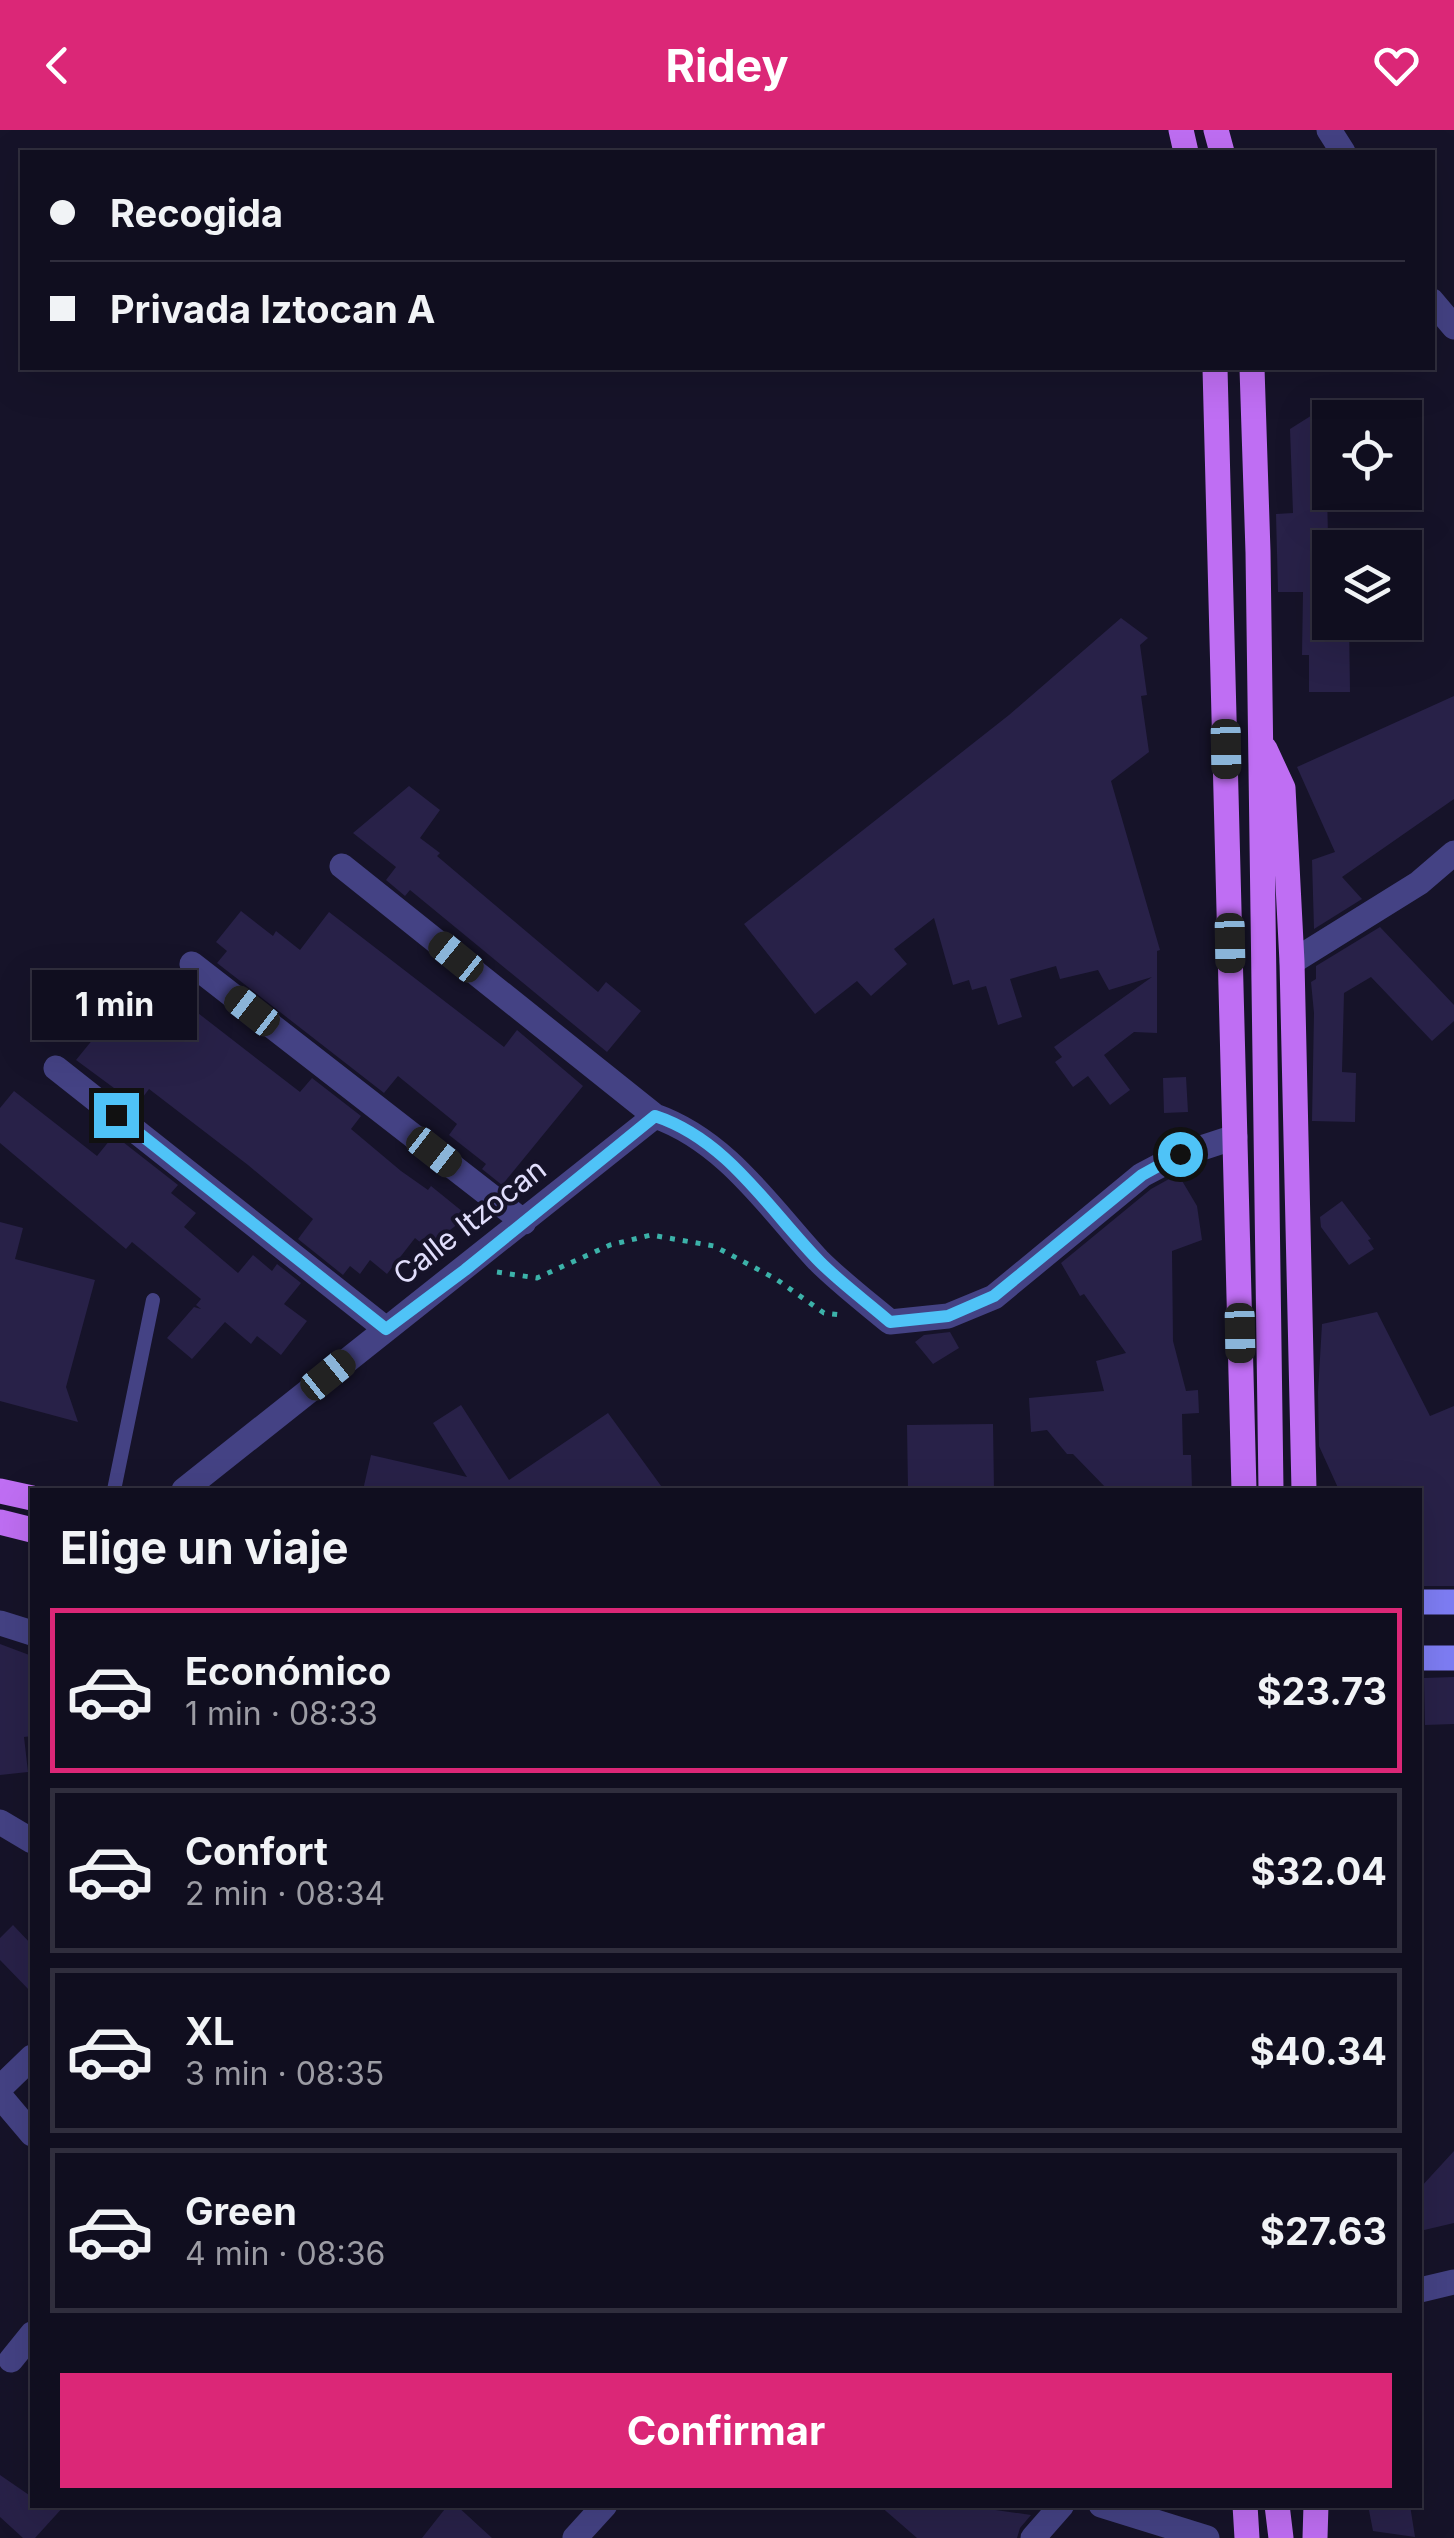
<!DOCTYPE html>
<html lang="es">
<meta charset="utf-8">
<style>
:root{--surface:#100e1f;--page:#191728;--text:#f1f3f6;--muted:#9c9ca4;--line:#302e3d;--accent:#db2777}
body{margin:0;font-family:Inter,sans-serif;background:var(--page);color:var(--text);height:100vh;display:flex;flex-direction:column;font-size:38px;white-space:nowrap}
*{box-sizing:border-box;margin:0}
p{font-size:32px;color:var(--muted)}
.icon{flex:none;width:55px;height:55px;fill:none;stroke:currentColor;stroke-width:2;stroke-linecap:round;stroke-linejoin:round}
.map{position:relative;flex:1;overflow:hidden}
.panel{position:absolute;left:30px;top:1358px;width:1392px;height:1020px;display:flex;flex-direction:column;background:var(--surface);border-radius:0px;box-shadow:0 10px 40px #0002,0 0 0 2px var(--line)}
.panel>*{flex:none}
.top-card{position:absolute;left:20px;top:20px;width:1415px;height:220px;border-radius:0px;box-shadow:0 10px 40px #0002,0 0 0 2px var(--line);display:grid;align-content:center;height:220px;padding:0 30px;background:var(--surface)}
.tools{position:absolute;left:1312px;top:270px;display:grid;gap:20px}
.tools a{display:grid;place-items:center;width:110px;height:110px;border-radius:0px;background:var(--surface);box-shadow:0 10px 40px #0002,0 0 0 2px var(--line);font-size:50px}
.end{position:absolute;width:45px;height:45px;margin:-22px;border:12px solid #4fc3f7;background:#111;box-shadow:0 0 0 5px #111}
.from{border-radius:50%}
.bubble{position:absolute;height:70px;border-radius:0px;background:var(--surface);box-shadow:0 10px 40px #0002,0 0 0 2px var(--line);font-size:32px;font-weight:700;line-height:70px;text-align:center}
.car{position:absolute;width:30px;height:60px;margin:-30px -15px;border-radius:12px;box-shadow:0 0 8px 2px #0007;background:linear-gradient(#222 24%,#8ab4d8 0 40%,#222 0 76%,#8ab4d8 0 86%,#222 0)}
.top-card b{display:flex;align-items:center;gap:35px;height:95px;font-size:38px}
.top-card b+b{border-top:2px solid var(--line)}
.top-card i{width:25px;height:25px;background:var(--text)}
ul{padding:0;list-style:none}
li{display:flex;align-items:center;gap:30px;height:165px;margin:0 20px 15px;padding:0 10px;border:5px solid var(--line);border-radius:0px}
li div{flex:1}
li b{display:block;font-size:38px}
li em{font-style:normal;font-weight:700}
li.selected{border-color:var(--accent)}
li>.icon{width:90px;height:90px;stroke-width:1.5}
h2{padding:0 30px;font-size:45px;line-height:120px}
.primary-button{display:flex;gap:20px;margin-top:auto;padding:20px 30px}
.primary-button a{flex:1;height:115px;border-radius:0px;background:var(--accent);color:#fff;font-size:40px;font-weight:700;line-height:115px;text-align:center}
header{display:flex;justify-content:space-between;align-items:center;height:130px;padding:0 30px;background:var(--accent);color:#fff;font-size:45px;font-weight:700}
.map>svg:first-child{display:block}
.building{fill:#282148}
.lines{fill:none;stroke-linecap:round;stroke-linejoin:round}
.path{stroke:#3cb2a9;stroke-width:5;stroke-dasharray:5 8;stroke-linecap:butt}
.service{stroke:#444284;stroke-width:14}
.minor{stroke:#444284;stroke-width:25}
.secondary{stroke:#7e7df4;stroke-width:25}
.primary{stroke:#bf6ef3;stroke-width:25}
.route{stroke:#4fc3f7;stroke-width:12}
.labels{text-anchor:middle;stroke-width:8;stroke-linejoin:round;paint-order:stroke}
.street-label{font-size:30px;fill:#e1defc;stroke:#161329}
</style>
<header><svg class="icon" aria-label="back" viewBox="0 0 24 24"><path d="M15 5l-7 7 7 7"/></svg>Ridey<svg class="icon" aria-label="heart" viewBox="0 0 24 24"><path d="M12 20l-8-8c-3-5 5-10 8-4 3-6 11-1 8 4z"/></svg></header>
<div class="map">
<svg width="1454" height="2408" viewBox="0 0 1454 2408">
<rect width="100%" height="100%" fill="#161329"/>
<!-- building -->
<path class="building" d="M 1325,277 L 1330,492 L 1349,492 L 1350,562 L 1309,562 L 1309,525 L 1302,525 L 1303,462 L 1278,462 L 1276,384 L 1293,383 L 1290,299 Z
M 1121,488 L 1148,508 L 1140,515 L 1147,565 L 1141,566 L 1149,622 L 1111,651 L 1160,820 L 1157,821 L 1157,903 L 1134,902 L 1104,925 L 1130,960 L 1110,975 L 1088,946 L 1073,957 L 1055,932 L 1062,927 L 1054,917 L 1152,847 L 1109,860 L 1098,840 L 1060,849 L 1056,836 L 1010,849 L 1022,887 L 998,895 L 986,856 L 972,860 L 969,850 L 953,855 L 934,788 L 894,819 L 907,834 L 871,866 L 857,851 L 815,884 L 744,794 L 1009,585 Z
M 1454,566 L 1454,669 L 1342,747 L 1362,769 L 1314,799 L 1312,730 L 1335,722 L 1297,637 Z
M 409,656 L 440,680 L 420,708 L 440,723 L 437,726 L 598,862 L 606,852 L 641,881 L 607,922 L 410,760 L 405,766 L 386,750 L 396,737 L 353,703 Z
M 241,781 L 273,806 L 276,801 L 300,820 L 329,782 L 504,917 L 517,900 L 583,956 L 502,1055 L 482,1039 L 486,1034 L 449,1005 L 457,994 L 398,946 L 384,963 L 217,833 L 227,821 L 216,812 Z
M 1380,797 L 1454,875 L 1454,891 L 1432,911 L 1371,847 L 1344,863 L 1342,942 L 1356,943 L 1355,992 L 1312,991 L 1314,883 L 1311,852 L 1316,849 L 1316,836 Z
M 154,849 L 300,962 L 312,948 L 361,986 L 351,999 L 401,1041 L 428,1060 L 431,1056 L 468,1086 L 427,1118 L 415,1108 L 387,1144 L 370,1130 L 360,1144 L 350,1136 L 343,1145 L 298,1109 L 313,1089 L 248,1035 L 149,959 L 137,975 L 76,930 L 116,881 L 124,887 Z
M 1186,947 L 1188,982 L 1164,983 L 1163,948 Z
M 14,961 L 97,1026 L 114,1005 L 178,1055 L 171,1063 L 196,1083 L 184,1097 L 238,1143 L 253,1125 L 272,1141 L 277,1134 L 301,1153 L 284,1174 L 307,1191 L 281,1225 L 257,1206 L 251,1214 L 225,1192 L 192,1229 L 167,1208 L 194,1177 L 201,1179 L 196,1175 L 201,1169 L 132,1112 L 126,1119 L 0,1013 L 0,978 Z
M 1178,1044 L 1197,1076 L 1202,1110 L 1172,1121 L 1173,1211 L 1186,1261 L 1198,1260 L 1199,1283 L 1182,1284 L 1183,1325 L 1191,1325 L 1192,1360 L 1108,1360 L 1073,1324 L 1067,1324 L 1047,1300 L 1031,1302 L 1029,1268 L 1104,1261 L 1096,1231 L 1126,1223 L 1084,1164 L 1080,1166 L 1061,1133 L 1151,1059 Z
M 1342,1071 L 1371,1109 L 1368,1110 L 1374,1119 L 1349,1135 L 1321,1097 L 1320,1087 Z
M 0,1092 L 23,1098 L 15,1129 L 95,1150 L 66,1257 L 78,1292 L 0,1271 Z
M 1377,1182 L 1430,1286 L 1454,1276 L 1454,1456 L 1420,1456 L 1420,1360 L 1339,1360 L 1319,1316 L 1318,1262 L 1322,1194 Z
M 950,1202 L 959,1218 L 933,1234 L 915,1212 L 924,1205 Z
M 461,1275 L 509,1350 L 608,1283 L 664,1360 L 363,1360 L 371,1325 L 467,1347 L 433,1293 Z
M 993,1294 L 994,1360 L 908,1360 L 907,1295 Z
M 0,1514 L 32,1526 L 32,1606 L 24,1607 L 28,1642 L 0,1645 Z
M 1454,1547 L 1454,1594 L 1425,1595 L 1424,1548 Z
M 13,1795 L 32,1815 L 32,1863 L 0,1830 L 0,1808 Z
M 1454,2021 L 1454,2093 L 1420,2101 L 1420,2058 Z
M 0,2345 L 32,2367 L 32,2375 L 65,2375 L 35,2408 L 23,2408 L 0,2387 Z
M 448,2375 L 456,2375 L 492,2408 L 422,2408 Z
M 879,2375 L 961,2375 L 1031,2385 L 1020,2398 L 1017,2408 L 917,2408 Z
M 1368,2375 L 1410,2375 L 1415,2407 L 1373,2401 Z"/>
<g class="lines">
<!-- path -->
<path class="path" d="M 497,1142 L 537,1148 L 610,1115 L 651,1105 L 714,1116 L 776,1149 L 824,1183 L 842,1185"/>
<!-- service -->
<path class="service" d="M 114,1360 L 153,1170"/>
<!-- minor -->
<path class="minor" d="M 1329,0 L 1343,22
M 1432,171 L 1454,197
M 342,736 L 655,986 C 726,1011 769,1077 818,1130 C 840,1152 866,1172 890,1192 L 948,1186 L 994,1167 L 1142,1045 L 1180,1025 L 1235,1007
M 1292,832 L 1419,753 L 1454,723
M 192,834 L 524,1092
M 56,938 L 386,1199
M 184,1360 L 655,986
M 0,1493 L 32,1503
M 0,1692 L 32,1711
M 0,1958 L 32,1927
M 0,1966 L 32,2004
M 1420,2160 L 1454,2152
M 11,2230 L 32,2204
M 1101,2375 L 1207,2408
M 575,2408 L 605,2375
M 1033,2408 L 1062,2375"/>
<!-- secondary -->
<path class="secondary" d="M 1420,1472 L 1454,1472
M 1420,1528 L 1454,1528"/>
<!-- primary -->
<path class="primary" d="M 1181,0 L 1186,22
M 1216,0 L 1222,22
M 1215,238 L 1244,1360
M 1252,238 L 1258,422 L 1271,1360
M 1265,619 L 1283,658 L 1292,832 L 1304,1360
M 0,1361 L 32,1368
M 0,1392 L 32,1400
M 1245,2375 L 1247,2408
M 1277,2375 L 1281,2408
M 1315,2408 L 1316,2375"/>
</g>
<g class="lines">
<!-- route -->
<path class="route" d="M 116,985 L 386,1199 L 465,1140 L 655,986 C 728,1010 769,1080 820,1132 C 841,1153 867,1172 890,1192 L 948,1186 L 994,1166 L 1142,1045 L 1180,1024"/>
</g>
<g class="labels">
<!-- street labels -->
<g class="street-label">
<text transform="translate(470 1092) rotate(-38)" y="10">Calle Itzocan</text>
</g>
</g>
</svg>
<div class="tools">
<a><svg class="icon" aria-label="locate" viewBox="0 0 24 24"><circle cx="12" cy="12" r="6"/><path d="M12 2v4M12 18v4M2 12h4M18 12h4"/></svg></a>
<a><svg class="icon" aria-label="layers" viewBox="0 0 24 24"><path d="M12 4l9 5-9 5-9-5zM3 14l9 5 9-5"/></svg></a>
</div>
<i class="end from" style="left:1180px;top:1024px"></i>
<i class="end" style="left:116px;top:985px"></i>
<div class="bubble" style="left:32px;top:840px;width:165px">1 min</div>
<i class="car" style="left:1226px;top:619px;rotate:179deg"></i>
<i class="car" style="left:1230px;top:813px;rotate:179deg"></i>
<i class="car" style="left:456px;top:827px;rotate:309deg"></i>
<i class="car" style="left:252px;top:881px;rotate:308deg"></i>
<i class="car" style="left:434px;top:1022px;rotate:128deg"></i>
<i class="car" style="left:1240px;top:1203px;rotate:179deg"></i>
<i class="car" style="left:328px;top:1245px;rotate:51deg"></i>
<div class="top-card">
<b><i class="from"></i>Recogida</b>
<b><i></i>Privada Iztocan A</b>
</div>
<section class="panel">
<h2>Elige un viaje</h2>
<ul>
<li class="selected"><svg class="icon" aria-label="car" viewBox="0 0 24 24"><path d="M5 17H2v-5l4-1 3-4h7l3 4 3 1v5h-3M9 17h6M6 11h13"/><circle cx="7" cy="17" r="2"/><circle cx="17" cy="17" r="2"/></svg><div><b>Económico</b><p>1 min · 08:33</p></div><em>$23.73</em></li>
<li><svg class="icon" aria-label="car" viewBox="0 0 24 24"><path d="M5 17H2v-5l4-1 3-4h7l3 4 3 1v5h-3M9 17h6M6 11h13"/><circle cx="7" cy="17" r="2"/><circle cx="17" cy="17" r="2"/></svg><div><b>Confort</b><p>2 min · 08:34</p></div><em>$32.04</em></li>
<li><svg class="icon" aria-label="car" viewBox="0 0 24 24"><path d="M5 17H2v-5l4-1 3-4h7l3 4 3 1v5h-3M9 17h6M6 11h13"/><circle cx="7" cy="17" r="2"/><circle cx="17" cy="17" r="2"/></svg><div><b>XL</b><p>3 min · 08:35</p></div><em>$40.34</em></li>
<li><svg class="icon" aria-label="car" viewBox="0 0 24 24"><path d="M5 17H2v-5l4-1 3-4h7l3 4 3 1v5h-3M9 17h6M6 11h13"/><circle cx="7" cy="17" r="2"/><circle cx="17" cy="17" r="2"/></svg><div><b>Green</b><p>4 min · 08:36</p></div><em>$27.63</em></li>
</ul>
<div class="primary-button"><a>Confirmar</a></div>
</section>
</div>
